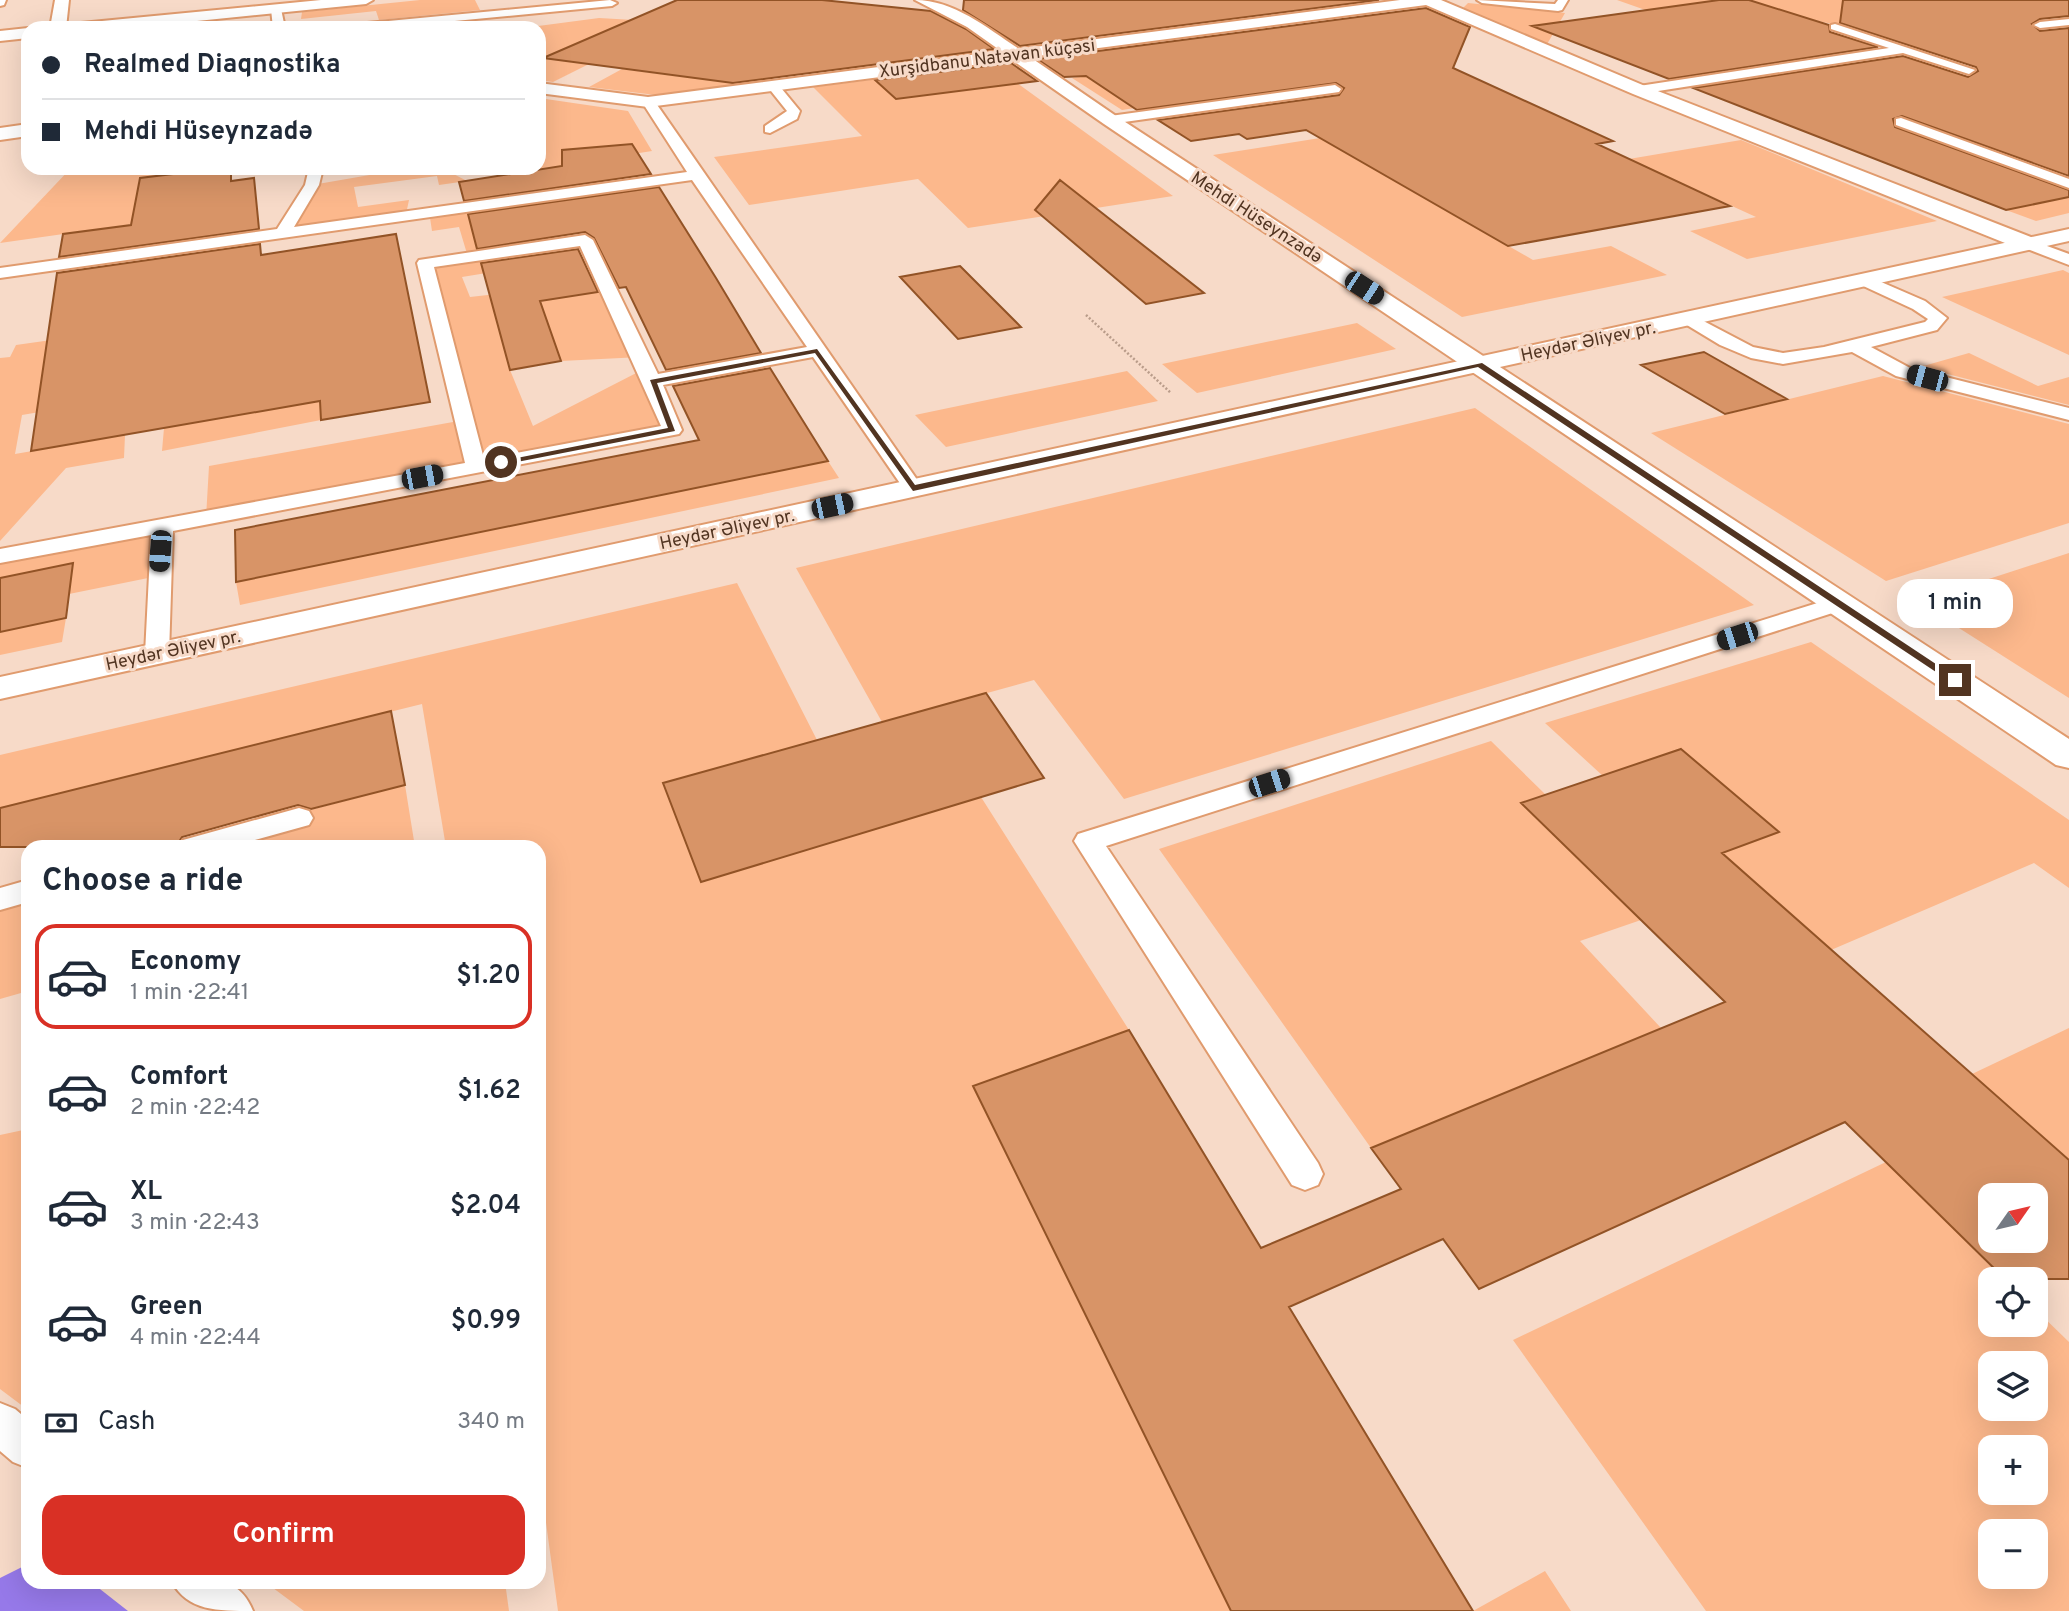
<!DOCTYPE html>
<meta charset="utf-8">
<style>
:root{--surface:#fff;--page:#f6f6f7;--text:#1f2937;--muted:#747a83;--line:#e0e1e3;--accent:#d93025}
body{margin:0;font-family:Overpass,sans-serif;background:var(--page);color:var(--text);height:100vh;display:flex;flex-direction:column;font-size:26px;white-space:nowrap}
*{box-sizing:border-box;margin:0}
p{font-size:23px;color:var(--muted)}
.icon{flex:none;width:38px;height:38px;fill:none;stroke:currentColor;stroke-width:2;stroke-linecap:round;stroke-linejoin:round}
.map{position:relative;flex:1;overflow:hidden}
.sheet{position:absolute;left:21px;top:840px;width:525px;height:749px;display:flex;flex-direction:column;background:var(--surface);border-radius:21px;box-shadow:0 7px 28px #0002}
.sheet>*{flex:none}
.guide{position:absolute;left:21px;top:21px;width:525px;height:154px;border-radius:21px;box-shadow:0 7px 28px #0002;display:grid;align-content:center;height:154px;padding:0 21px;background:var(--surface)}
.needle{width:46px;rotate:56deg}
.tools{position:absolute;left:1978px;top:1183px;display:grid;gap:14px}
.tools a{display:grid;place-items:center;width:70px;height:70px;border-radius:14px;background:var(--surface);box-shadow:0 7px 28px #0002;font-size:35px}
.end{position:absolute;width:32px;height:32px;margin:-16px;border:9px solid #513421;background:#fff;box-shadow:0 0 0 4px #fff}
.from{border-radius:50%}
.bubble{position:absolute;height:49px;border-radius:21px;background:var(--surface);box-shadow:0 7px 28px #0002;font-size:23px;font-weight:600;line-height:49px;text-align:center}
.car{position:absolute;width:21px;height:42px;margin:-21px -10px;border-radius:9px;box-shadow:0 0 5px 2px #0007;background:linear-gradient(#222 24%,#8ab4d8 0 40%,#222 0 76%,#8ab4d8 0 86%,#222 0)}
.guide b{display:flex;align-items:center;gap:24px;height:66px;font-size:26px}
.guide b+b{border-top:2px solid var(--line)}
.guide i{width:18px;height:18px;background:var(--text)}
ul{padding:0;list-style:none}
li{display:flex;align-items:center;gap:21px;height:105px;margin:0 14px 10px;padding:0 7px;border:4px solid transparent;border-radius:21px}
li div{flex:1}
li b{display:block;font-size:26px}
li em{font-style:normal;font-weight:600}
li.on{border-color:var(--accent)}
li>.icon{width:63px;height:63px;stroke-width:1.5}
h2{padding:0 21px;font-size:32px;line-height:84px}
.pay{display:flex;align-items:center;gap:18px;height:77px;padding:0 21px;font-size:26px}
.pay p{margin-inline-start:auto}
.button{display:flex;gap:14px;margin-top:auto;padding:14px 21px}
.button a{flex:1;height:80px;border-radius:21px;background:var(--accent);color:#fff;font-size:28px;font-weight:600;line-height:80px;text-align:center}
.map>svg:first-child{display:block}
.green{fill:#fcb88c;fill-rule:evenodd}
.water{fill:#9679e9}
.building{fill:#d89467;stroke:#925326;stroke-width:2;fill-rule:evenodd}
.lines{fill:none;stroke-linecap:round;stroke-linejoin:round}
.service-casing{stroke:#e09b6e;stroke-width:4}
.minor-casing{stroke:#e09b6e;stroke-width:4}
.secondary-casing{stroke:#e09b6e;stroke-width:4}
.path{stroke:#b99c8a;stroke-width:2.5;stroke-dasharray:2 2;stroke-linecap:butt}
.service{fill:#fff;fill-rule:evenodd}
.minor{fill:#fff;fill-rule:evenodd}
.secondary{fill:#fff;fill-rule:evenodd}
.route{fill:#513421}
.labels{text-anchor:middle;stroke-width:6;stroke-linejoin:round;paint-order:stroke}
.far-street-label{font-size:18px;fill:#513421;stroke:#f7dac8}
</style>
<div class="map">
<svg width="2069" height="1611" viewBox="0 0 2069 1611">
<rect width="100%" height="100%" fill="#f7dac8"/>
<!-- green -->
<path class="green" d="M 420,0 L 475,0 L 480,10 L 379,20 L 376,11 L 301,19 L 302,12 Z
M 1617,0 L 1719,0 L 1651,12 Z
M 1749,0 L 2017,0 L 2021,1 L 1849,27 L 1817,21 Z
M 1468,3 L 1565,13 L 1546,46 L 1459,12 Z
M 756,9 L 804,14 L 818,19 L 886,11 L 933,20 L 980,52 L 942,57 L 887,20 L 841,26 L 893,63 L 843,70 L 823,53 L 756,61 L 774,79 L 656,95 L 589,87 L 622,69 L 684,77 L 716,60 L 653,52 L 665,49 L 694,53 L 737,33 L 773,37 L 783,31 L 729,24 Z
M 599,18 L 634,20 L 545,58 L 589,64 L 553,82 L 539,80 L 539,28 L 523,28 Z
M 992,65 L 1173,196 L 968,228 L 918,179 L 749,205 L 714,157 L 862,136 L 813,87 Z
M 1106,73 L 1135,108 L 1122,110 L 1072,78 Z
M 539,98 L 628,111 L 652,151 L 614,157 L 613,146 L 563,150 L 570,165 L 542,169 L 507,180 L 504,168 L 539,168 Z
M 1320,138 L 1533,260 L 1611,246 L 1667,275 L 1462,317 L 1213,155 Z
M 1741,140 L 1937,221 L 1747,259 L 1690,231 L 1756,217 L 1629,159 Z
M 71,168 L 223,168 L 139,179 L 134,224 L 0,243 Z
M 410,168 L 442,168 L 467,181 L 439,185 L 437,176 L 354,187 L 358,207 L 409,200 L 406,214 L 283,232 L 312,185 Z
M 2069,197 L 2069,213 L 2036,221 L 2006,210 Z
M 513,200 L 528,249 L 501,253 L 505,270 L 462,277 L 470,297 L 605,282 L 641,357 L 561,361 L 542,307 L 495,315 L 510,370 L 533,426 L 646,368 L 672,430 L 206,518 L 209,466 L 464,420 L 425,263 L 468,257 L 459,227 L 432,231 L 429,211 Z
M 2063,270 L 2069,273 L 2069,355 L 1942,297 Z
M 1357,323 L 1396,349 L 1197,393 L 1162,364 Z
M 122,330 L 317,353 L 321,420 L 162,451 L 164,428 L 258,412 L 256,375 L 22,415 L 15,454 L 125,435 L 124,458 L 66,468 L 0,541 L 0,358 L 10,357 L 16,345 Z
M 1969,353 L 2038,386 L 2069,377 L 2069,405 L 1920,367 Z
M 1127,371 L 1158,401 L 946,447 L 915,415 Z
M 1883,376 L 2069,424 L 2069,523 L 1886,581 L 1651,433 Z
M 1475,408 L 1754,605 L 1124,799 L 1034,680 L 882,722 L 796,568 Z
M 828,461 L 839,478 L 240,605 L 236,582 Z
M 162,526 L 158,576 L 69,594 L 72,564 L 0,578 L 0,556 Z
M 2069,553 L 2069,698 L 1918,602 Z
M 737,583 L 817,740 L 701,881 L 981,797 L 1129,1030 L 973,1087 L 1231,1611 L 558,1611 L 539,1471 L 539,847 L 446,847 L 422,704 L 0,808 L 0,755 Z
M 66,618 L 62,642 L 0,655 L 0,632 Z
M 1811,642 L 2069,820 L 2069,888 L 2034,863 L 1831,950 L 1722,853 L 1778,831 L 1681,749 L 1603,776 L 1545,723 Z
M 1491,741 L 1546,795 L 1521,803 L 1641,920 L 1580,941 L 1661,1028 L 1371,1148 L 1159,849 Z
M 405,785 L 415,847 L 169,847 Z
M 28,884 L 28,991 L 0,999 L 0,892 Z
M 2069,1028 L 2069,1160 L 1972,1074 Z
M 28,1129 L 28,1410 L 0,1389 L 0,1135 Z
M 1886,1162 L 2005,1279 L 1990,1279 L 1990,1325 L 2035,1325 L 2035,1309 L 2069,1342 L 2069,1611 L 1706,1611 L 1513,1340 ZM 1990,1363 L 2035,1363 L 2035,1409 L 1990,1409 ZM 1990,1447 L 2035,1447 L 2035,1493 L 1990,1493 ZM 1990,1531 L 2035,1531 L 2035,1577 L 1990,1577 Z
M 1545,1571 L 1571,1611 L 1473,1611 Z
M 265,1582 L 505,1582 L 509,1611 L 304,1611 Z"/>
<!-- water -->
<path class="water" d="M 28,1564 L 28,1582 L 91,1582 L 128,1611 L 0,1611 L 0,1578 Z"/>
<!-- building -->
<path class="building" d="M 677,0 L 822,0 L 931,11 L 966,29 L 994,49 L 733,83 L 543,58 Z
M 964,0 L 1379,0 L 1020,46 L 963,10 Z
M 1719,0 L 1749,0 L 1829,25 L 1830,32 L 1878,47 L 1669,79 L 1532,26 Z
M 1843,0 L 2069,0 L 2069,16 L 2040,19 L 2032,24 L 2040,31 L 2069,28 L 2069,176 L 1902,116 L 1893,119 L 1895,127 L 2069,190 L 2069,197 L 2006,210 L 1693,88 L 1903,56 L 1968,77 L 1978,71 L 1976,67 L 1840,23 Z
M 1426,8 L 1470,27 L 1453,68 L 1613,141 L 1597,144 L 1730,206 L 1508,246 L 1306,130 L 1247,139 L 1239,134 L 1191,141 L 1158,120 L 1339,95 L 1344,88 L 1336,83 L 1137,110 L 1086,76 L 1064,77 L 1037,59 Z
M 1011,63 L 1037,81 L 896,99 L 875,80 Z
M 632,144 L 651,174 L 464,201 L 459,182 L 562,166 L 562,150 Z
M 223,168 L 231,168 L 231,181 L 254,178 L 259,229 L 59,257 L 63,234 L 131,225 L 140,178 Z
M 1060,180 L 1204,293 L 1146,304 L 1035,210 Z
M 659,187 L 716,278 L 761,353 L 666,370 L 626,287 L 619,288 L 594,238 L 585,232 L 477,249 L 468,214 Z
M 396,234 L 430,402 L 321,420 L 320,401 L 31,451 L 57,273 L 260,244 L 261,255 Z
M 578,249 L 598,292 L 540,301 L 561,361 L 510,370 L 481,263 Z
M 960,266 L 1021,327 L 958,339 L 900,277 Z
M 1704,352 L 1787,399 L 1725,414 L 1641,365 Z
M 770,368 L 828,461 L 236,582 L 235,530 L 699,440 L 673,386 Z
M 73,563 L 66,618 L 0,632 L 0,578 Z
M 986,693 L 1044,778 L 701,882 L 663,783 Z
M 391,711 L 405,785 L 311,809 L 298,805 L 182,837 L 177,845 L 169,847 L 0,847 L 0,808 Z
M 1681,749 L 1779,832 L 1722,853 L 2069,1160 L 2069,1279 L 2005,1279 L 1845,1122 L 1479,1289 L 1443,1239 L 1289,1307 L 1473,1611 L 1231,1611 L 973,1086 L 1129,1030 L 1261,1248 L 1401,1189 L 1371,1148 L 1725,1002 L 1521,803 ZM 1990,1195 L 2035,1195 L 2035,1241 L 1990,1241 Z"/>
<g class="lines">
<!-- service casing -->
<g class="service-casing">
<path id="service" d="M 0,0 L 6,0 L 4,5 L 0,6 Z
M 610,0 L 617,3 L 612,6 L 381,28 L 340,28 L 346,25 Z
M 1477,0 L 1555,4 L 1558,0 L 1568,0 L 1562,10 L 1558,11 L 1482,3 Z
M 276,6 L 281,9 L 285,28 L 273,28 L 271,9 Z
M 2069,19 L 2069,25 L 2040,28 L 2034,25 L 2040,22 Z
M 1835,24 L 1975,70 L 1969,74 L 1903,53 L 1639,94 L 1633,90 L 1639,86 L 1889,48 L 1831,29 L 1831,25 Z
M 773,82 L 777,83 L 800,111 L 797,119 L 770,133 L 765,132 L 765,126 L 787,111 L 767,86 Z
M 1335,85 L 1341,89 L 1339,92 L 1110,124 L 1103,120 L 1110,116 Z
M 648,98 L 653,99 L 920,484 L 924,488 L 920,492 L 906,492 L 813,357 L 663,385 L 682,430 L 679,434 L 173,531 L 169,654 L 166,659 L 157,661 L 148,659 L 145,654 L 151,535 L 0,563 L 0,549 L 465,463 L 417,263 L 419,260 L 585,235 L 593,240 L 658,374 L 807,347 L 692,180 L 0,278 L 0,268 L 277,229 L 305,185 L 309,168 L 323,168 L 319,185 L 294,227 L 687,172 L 642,102 ZM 580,246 L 661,426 L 484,459 L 434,267 Z
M 1901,118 L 2069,179 L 2069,188 L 1896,125 L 1896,119 Z
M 2028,239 L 2069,254 L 2069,265 L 2022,247 L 2020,244 L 2022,241 Z
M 1865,275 L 1925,301 L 1947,318 L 1937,330 L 1871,347 L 1910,368 L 2069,408 L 2069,420 L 1896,376 L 1852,352 L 1783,364 L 1751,358 L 1720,345 L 1677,319 L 1686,314 L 1692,315 L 1753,347 L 1783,353 L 1824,347 L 1925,322 L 1928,319 L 1913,309 L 1859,284 L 1857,280 L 1859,276 Z
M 1840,596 L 1848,598 L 1852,603 L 1848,608 L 1106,846 L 1318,1163 L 1323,1174 L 1318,1185 L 1305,1190 L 1292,1185 L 1074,841 L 1078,834 Z
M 299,808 L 309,811 L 313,818 L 309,825 L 230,847 L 179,847 L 183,840 Z
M 28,880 L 28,902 L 0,910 L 0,888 Z
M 0,1403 L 15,1409 L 28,1420 L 28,1468 L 13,1462 L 0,1451 Z
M 172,1582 C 208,1582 237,1572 253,1611 C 217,1611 188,1611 172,1582 Z"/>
</g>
<!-- minor casing -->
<g class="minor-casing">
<path id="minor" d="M 55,0 L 69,0 L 66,28 L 50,28 Z
M 321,0 L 373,0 L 366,4 L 128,28 L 73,28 L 81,23 Z
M 915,0 C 954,0 987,28 1019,49 L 1400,0 L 1441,0 L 1645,86 L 2036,239 L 2039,244 L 2036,249 L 2020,249 L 1633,94 L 1426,5 L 1030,57 L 1116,116 L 2069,739 L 2069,768 L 2056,765 L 1104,124 L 1012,60 L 648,107 L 539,93 L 539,83 L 648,97 L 1001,51 L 967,27 Z
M 28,28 L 28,38 L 0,41 L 0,31 Z
M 28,124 L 28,136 L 0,140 L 0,128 Z"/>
</g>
<!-- secondary casing -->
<g class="secondary-casing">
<path id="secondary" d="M 2069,229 L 2069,241 L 0,699 L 0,677 Z"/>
</g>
<!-- path -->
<path class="path" d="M 1086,315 L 1171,393"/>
<!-- service -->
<use href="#service" class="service"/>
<!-- minor -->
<use href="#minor" class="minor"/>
<!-- secondary -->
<use href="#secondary" class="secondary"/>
</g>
<!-- route -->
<path class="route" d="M 817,349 L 915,485 L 1482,363 L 1960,680 L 1951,682 L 1478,367 L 913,491 L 815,353 L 657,383 L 675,431 L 501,465 L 497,462 L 668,428 L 650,380 Z"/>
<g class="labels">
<!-- far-street labels -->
<g class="far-street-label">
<text transform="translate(987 58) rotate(-7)" y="6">Xurşidbanu Natəvan küçəsi</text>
<text transform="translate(1257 217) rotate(33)" y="6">Mehdi Hüseynzadə</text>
<text transform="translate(1588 341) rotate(-12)" y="6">Heydər Əliyev pr.</text>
<text transform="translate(727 529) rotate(-12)" y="6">Heydər Əliyev pr.</text>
<text transform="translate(173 650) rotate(-12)" y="6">Heydər Əliyev pr.</text>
</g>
</g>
</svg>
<div class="tools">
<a><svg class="needle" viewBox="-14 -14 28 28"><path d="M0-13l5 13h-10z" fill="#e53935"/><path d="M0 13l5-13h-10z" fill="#747a83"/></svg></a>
<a><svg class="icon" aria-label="locate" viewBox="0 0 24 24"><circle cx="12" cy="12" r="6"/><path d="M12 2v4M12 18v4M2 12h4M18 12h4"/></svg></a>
<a><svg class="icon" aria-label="layers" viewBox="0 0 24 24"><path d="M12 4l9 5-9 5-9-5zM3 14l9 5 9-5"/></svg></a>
<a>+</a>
<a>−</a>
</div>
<i class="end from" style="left:501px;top:462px"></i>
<i class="end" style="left:1955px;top:680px"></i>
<div class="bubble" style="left:1897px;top:579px;width:116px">1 min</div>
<i class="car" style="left:1364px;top:288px;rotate:123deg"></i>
<i class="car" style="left:1927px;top:378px;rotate:285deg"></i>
<i class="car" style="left:422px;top:477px;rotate:79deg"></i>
<i class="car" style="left:832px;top:506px;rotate:78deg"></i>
<i class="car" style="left:160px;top:551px;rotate:184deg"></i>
<i class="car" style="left:1737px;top:636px;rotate:252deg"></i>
<i class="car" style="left:1269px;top:783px;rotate:72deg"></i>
<div class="guide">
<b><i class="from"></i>Realmed Diaqnostika</b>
<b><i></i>Mehdi Hüseynzadə</b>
</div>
<section class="sheet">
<h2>Choose a ride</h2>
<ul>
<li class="on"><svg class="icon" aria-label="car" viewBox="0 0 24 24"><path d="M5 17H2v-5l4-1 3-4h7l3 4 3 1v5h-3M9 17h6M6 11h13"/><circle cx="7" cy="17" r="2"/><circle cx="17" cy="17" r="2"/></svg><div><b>Economy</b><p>1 min · 22:41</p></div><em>$1.20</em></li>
<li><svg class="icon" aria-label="car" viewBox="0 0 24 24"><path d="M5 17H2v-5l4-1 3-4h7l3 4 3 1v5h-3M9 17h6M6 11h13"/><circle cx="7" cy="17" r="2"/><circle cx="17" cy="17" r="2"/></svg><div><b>Comfort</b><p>2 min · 22:42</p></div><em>$1.62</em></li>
<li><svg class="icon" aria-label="car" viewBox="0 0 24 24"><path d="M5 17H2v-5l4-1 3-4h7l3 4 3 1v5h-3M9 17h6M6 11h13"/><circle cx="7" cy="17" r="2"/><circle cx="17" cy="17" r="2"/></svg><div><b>XL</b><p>3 min · 22:43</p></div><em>$2.04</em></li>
<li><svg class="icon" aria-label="car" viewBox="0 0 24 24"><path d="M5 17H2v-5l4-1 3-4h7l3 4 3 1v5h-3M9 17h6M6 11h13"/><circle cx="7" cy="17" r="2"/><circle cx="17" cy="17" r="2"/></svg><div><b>Green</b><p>4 min · 22:44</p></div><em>$0.99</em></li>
</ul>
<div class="pay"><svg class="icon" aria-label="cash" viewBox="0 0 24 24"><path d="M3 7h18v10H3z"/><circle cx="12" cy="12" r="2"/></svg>Cash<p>340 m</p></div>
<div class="button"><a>Confirm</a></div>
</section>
</div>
